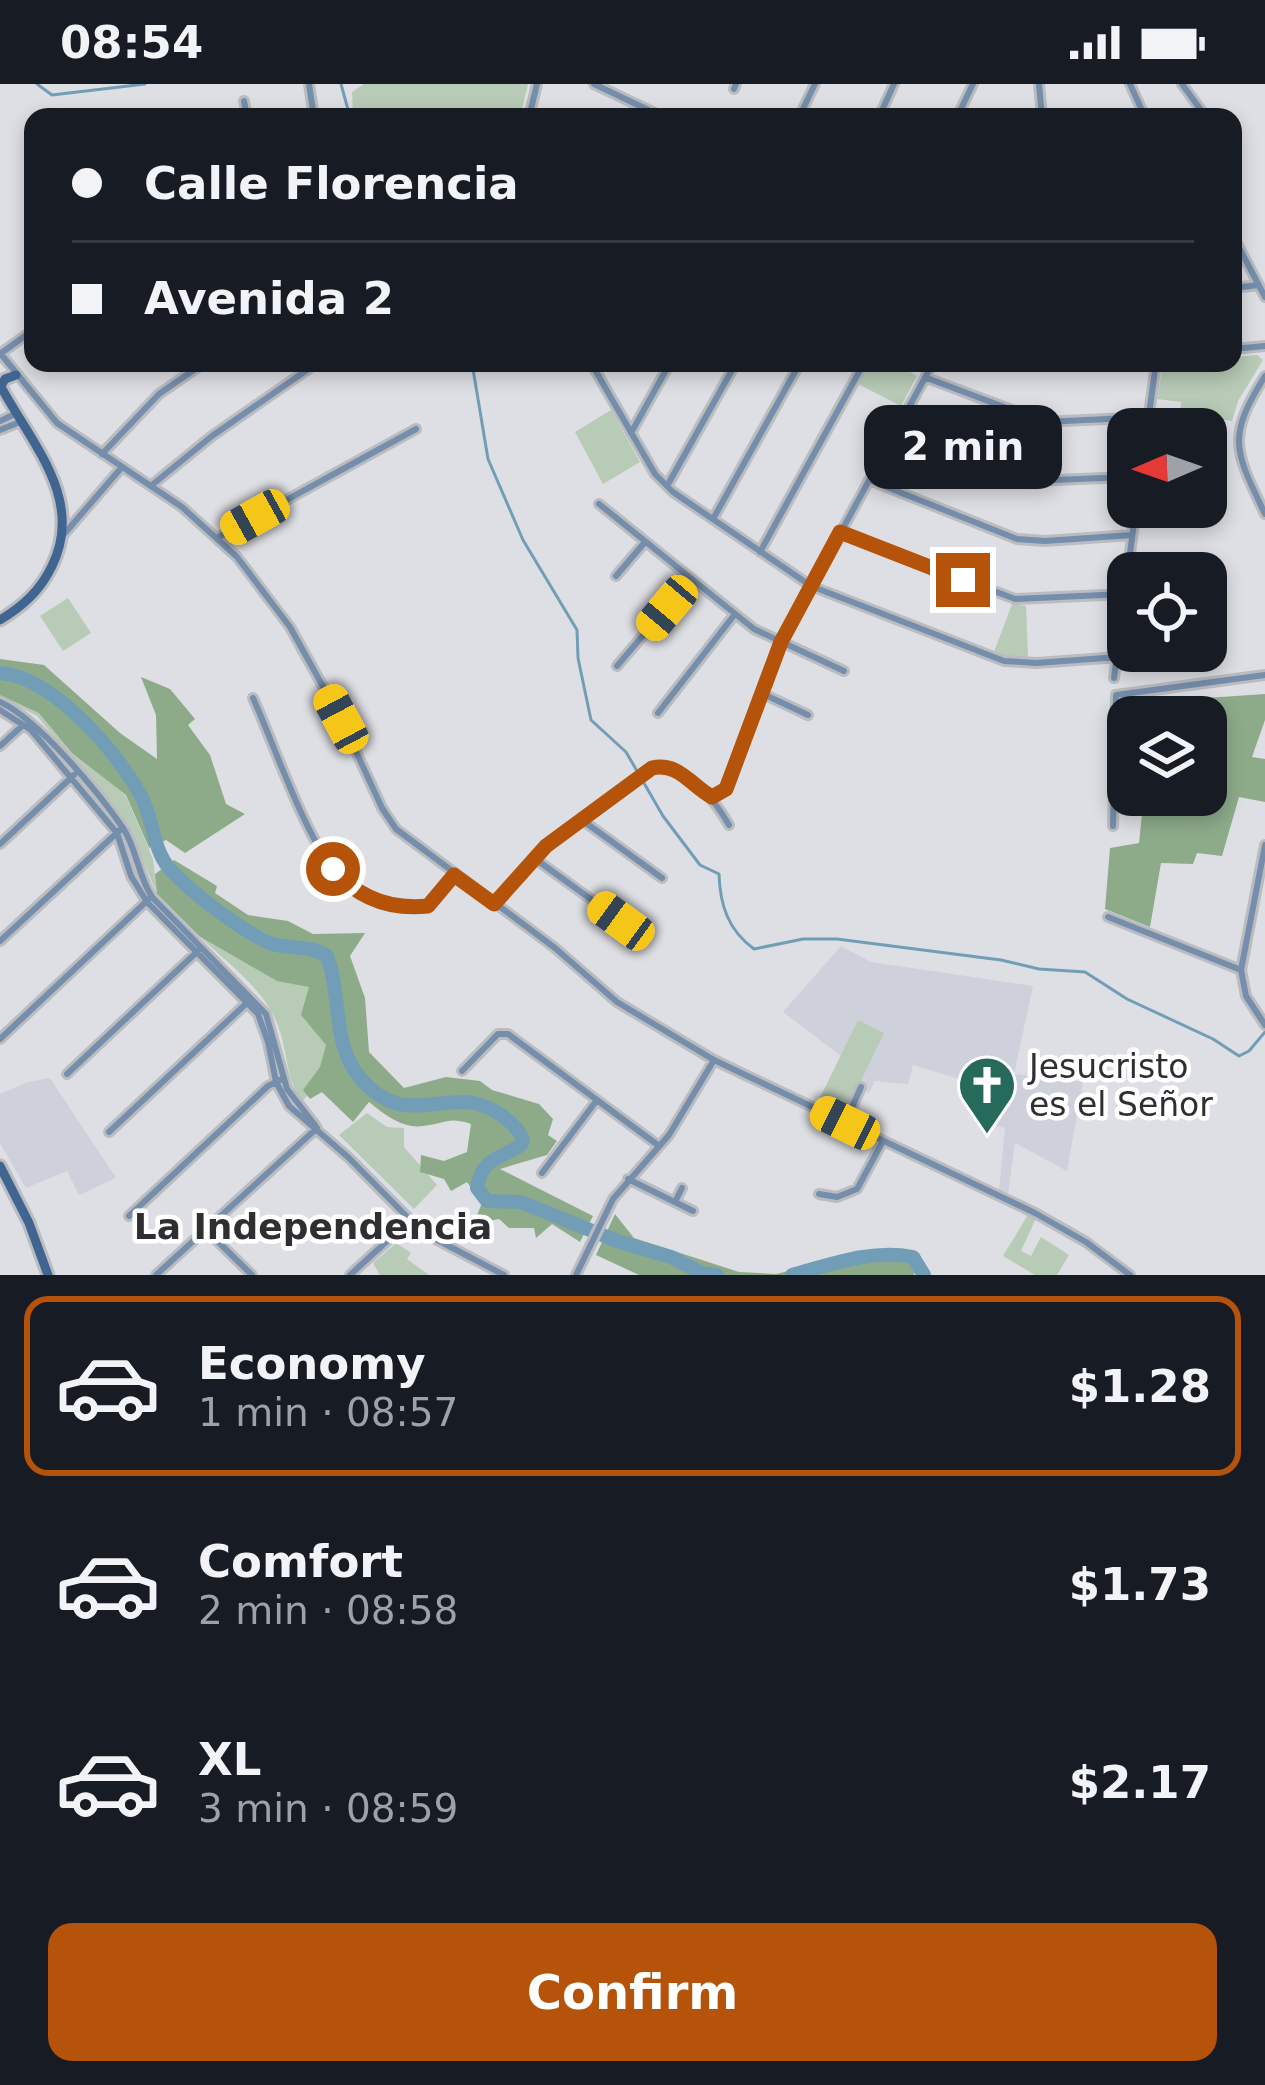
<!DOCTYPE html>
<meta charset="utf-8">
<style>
:root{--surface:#171b24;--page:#242831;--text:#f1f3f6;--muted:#9ea1a6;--line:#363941;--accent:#b45309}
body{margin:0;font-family:"DejaVu Sans",sans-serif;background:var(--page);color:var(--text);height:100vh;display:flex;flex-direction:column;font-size:45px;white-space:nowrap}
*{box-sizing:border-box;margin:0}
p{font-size:39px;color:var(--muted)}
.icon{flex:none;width:66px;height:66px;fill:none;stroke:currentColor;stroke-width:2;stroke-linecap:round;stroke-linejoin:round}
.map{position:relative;height:1191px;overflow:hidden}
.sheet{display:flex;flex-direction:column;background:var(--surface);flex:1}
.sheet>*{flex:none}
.top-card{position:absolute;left:24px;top:24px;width:1218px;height:264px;border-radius:24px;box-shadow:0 6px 18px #0003;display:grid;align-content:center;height:264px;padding:0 48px;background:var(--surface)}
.needle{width:78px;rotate:268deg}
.tools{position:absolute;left:1107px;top:324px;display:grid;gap:24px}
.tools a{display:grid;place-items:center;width:120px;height:120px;border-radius:24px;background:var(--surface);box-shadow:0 6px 18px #0003;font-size:60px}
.end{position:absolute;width:54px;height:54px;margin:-27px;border:15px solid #b45309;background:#fff;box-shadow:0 0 0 6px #fff}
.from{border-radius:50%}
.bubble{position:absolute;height:84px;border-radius:24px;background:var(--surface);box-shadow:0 6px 18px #0003;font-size:39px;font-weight:600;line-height:84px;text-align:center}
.car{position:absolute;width:36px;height:72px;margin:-36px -18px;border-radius:15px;box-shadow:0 0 9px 3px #0007;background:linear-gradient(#f5c518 24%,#345 0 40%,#f5c518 0 76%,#345 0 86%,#f5c518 0)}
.top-card b{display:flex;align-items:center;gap:42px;height:114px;font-size:45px}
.top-card b+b{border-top:3px solid var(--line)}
.top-card i{width:30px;height:30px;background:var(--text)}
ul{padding:21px 0 0;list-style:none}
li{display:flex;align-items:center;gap:36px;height:180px;margin:0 24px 18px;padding:0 24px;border:6px solid transparent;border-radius:24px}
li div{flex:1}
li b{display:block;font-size:45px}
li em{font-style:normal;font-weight:600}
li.active{border-color:var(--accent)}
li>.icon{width:108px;height:108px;stroke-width:1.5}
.action{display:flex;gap:24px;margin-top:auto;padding:24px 48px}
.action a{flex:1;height:138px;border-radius:24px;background:var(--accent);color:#fff;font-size:48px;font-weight:600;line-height:138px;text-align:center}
.status{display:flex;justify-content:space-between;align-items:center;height:84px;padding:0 60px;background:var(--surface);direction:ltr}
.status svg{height:33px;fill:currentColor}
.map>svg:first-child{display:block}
.built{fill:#ced0dc}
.green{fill:#b8cbb6}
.forest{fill:#8dab89}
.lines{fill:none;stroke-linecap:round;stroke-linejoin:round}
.stream{stroke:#729db6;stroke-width:3}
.river{stroke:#729db6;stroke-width:14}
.minor-casing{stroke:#bbbcc0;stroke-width:12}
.secondary-casing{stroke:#bbbcc0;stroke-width:15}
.minor{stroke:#758eac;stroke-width:6}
.secondary{stroke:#416591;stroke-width:9}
.route{stroke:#b45309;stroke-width:15}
.labels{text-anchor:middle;stroke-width:9;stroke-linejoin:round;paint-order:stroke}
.poi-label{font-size:33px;fill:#2f2f31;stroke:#fff;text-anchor:start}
.neighbourhood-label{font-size:36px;font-weight:bold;fill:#2f2f31;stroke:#fff}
</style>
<div class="status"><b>08:54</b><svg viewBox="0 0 49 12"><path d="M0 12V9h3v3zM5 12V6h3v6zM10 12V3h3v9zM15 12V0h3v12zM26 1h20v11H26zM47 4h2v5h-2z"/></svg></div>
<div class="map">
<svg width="1265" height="1191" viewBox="0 0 1265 1191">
<rect width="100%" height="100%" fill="#dedfe4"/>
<!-- built -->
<path class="built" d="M 841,862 L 871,878 L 1033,902 L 1014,990 L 1083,998 L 1067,1087 L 1015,1059 L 1008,1110 L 999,1105 L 1005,1044 L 983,1039 L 989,1004 L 913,981 L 908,1000 L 875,997 L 869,1009 L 858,1003 L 883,949 L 858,936 L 841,972 L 783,928 Z
M 50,994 L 116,1094 L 79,1111 L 67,1087 L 26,1104 L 0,1059 L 0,1010 L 28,998 Z"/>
<!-- green -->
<path class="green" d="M 364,0 L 528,0 L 520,33 L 353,33 L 352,8 Z
M 1257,271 L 1263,276 L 1238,317 L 1232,337 L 1180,330 L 1181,318 L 1157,315 L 1163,279 L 1233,279 L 1233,273 Z
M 870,279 L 895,279 L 917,292 L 901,322 L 858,300 Z
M 611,326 L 640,378 L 603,400 L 575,348 Z
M 68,514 L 91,549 L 63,567 L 40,532 Z
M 1012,520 L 1026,522 L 1028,573 L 1009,573 L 994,568 Z
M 0,600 L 17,600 L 126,712 L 153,775 L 157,810 L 130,746 L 37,632 L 0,613 Z
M 220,830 L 324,873 L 330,1016 L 316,1003 L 301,1018 C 285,992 288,964 276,937 C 262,903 225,877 199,852 Z
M 858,936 L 884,949 L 844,1032 L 817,1020 Z
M 367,1029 L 387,1043 L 404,1044 L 404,1063 L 437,1101 L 414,1125 L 339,1051 Z
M 1029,1129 L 1036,1134 L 1021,1167 L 1031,1172 L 1041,1153 L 1069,1171 L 1057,1191 L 1035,1191 L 1003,1172 Z
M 396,1159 L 411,1169 L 407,1175 L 429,1191 L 380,1191 L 373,1179 Z"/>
<!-- forest -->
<path class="forest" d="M 0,575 L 44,581 L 120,649 L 157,675 L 156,631 L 141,593 L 170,605 L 195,635 L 188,641 L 210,671 L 226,720 L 245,730 L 185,769 L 166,756 L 149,764 L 126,711 L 72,669 L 39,629 L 0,611 Z
M 1265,610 L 1265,636 L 1252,673 L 1265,675 L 1265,718 L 1239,713 L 1222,772 L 1197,769 L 1193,780 L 1161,779 L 1150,843 L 1105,825 L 1110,764 L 1139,759 L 1144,711 L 1206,711 L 1206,614 Z
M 174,776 L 217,802 L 215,809 L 248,831 L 288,837 L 313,850 L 365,849 L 350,872 L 365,914 L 369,968 L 404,1004 L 446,993 L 480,997 L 492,1006 L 539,1020 L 553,1035 L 548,1051 L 557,1057 L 547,1071 L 500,1085 L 593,1132 L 580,1158 L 552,1140 L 536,1154 L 534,1144 L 509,1144 L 499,1135 L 489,1137 L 477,1131 L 482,1119 L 467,1098 L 451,1107 L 444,1095 L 420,1088 L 421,1071 L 444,1077 L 467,1068 L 471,1040 C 447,1032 445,1040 423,1042 C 402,1045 384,1030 369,1018 L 353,1038 L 322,1008 L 310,1015 L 303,1006 L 320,983 L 326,961 L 301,931 L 309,903 L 277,897 L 199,852 L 157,810 L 155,790 Z
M 615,1130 L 634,1154 L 739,1188 L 776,1190 L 881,1165 L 920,1170 L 914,1191 L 639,1191 L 596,1171 Z"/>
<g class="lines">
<!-- stream -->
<path class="stream" d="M 37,0 L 52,11 L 145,0
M 341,0 L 350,33
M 472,279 L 488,375 L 523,456 L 577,546 L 578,574 L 591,636 L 626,668 L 663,732 L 700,781 L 719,790 C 720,821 728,846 754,865 L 803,855 L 837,855 L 1001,876 L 1039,885 L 1085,888 L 1127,915 L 1213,955 L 1239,972 L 1249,967 L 1265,948"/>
<!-- river -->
<path class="river" d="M 0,589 C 52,592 119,669 142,714 C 153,735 153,765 169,784 C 189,807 237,843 265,857 C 284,867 309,859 327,872 C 342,911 331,961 361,995 C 397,1035 421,1018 464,1018 C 486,1018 515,1036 523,1056 L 521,1061 C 499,1076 482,1073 477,1104 L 487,1117 L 521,1118 L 617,1157 L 671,1173 L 702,1189 L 717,1191
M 792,1191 C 832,1180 872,1165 913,1173 L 924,1191"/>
<!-- minor casing -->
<g class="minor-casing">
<path id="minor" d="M 309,0 L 314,33
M 594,0 L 663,33
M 1039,0 L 1042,33
M 1130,0 L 1145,33
M 1182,0 L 1206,33
M 734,5 L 736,0
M 244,17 L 247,33
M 529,33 L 537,0
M 799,33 L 815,0
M 879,33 L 894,0
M 957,33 L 973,0
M 1233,152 L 1265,213
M 1233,204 L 1259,201
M 1233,265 L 1265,262
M 0,269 L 57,339 L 182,423 L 237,473 L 290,543 L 341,635 L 382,724 L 396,745 L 555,864 L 617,918 L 714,976 L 1035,1129 L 1086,1158 L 1130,1191
M 0,270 L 33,246
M 87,279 L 89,282
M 591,279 L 655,390 L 673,408 L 811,502 L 1004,577 L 1037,579 L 1132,572
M 1022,279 L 1064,279
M 1265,292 C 1226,354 1235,367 1265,430
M 927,294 L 1044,338 L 1149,333
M 0,337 L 15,330
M 896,345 L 1030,397 L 1128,393
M 1147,345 L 1156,279
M 0,346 L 20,338
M 631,349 L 670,279
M 102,370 L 159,310 L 204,279
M 869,396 L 1017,455 L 1045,457 L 1132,451
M 152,401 L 212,352 L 317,279
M 667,402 L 736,279
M 599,420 L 754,545 L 844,587
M 713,435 L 800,279
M 841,448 L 1015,515 L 1124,510
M 65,449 L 122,383
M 219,453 L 416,345
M 760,468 L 864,279
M 616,492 L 645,458
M 617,582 L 691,495
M 1114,594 L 1136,423
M 761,609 L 808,631
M 253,614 C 274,660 306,756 338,791 C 352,808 372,818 394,821 C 431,827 434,819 454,791
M 0,618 C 38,635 99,709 123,744 C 137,765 138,792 152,813 L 266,930 L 287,1005 L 315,1041
M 0,626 L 31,646 L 117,749 L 131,792 L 147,818 L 258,930 L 268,958 L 276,998 L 289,1022 L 349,1074 L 422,1148 L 504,1191
M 658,629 L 735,530
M 0,662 L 22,642
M 713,713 L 726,705 L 781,558 L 933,279
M 582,736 L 662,794
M 1113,742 L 1116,611 L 1265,591
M 0,760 L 74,691
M 1265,761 L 1241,886 L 1246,912 L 1265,941
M 534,774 L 621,837
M 494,821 L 546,762 L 657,682 C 689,683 714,715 729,741
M 1108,833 L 1241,886
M 0,857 L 120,746
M 0,955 L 149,815
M 462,987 L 498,950 L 508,950 L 659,1062
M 67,990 L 200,865
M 845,1039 L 861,1003
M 109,1048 L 250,916
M 542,1089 L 597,1016
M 628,1095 L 693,1127
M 819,1110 L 837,1113 L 857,1105 L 883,1057
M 675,1118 L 682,1104
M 129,1132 L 268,1002 L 280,996
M 206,1146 L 252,1191
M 156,1191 L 317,1044
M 350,1191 L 410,1136
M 576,1191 L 613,1115 L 669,1051 L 714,976"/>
</g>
<!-- secondary casing -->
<g class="secondary-casing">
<path id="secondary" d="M 0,301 C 31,359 85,415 52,482 C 40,507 23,522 0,536
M 1,302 L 5,295 L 16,291
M 0,1082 L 29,1139 L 48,1191"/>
</g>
<!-- minor -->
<use href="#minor" class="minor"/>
<!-- secondary -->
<use href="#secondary" class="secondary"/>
</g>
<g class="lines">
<!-- route -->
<path class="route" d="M 333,785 C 358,814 390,826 428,822 L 454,791 L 494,820 L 546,762 L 652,684 C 679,678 691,702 712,713 L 726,705 L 781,558 L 840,448 L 963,496"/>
</g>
<!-- icons -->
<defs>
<g id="church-pin" transform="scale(3)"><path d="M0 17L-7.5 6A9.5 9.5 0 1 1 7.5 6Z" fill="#266a5c" stroke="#fff"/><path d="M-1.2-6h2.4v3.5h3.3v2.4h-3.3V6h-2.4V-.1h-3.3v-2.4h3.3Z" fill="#fff"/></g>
</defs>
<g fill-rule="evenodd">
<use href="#church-pin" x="987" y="1001"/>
</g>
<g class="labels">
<!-- poi labels -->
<g class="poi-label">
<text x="1029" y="994">Jesucristo<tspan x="1029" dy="38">es el Señor</tspan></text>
</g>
<!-- neighbourhood labels -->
<g class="neighbourhood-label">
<text x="313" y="1155">La Independencia</text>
</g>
</g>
</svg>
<div class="tools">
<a><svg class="needle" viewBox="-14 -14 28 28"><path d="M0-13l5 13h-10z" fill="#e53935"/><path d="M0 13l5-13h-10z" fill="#9ea1a6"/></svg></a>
<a><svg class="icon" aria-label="locate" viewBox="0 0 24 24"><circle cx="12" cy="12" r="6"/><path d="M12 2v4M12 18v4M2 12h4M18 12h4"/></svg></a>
<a><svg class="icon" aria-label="layers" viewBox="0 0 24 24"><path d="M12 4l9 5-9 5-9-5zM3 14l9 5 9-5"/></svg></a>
</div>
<i class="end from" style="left:333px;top:785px"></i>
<i class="end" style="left:963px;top:496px"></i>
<div class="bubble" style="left:864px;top:321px;width:198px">2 min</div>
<i class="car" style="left:255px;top:433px;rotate:241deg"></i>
<i class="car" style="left:667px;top:524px;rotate:220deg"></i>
<i class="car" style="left:341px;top:635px;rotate:332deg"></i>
<i class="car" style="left:621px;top:837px;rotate:306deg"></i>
<i class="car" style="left:845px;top:1039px;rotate:296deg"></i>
<div class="top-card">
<b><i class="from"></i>Calle Florencia</b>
<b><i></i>Avenida 2</b>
</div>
</div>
<section class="sheet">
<ul>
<li class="active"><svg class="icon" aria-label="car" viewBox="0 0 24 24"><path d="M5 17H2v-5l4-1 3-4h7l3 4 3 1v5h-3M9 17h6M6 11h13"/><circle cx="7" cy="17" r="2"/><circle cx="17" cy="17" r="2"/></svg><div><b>Economy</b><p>1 min · 08:57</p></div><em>$1.28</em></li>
<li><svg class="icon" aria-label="car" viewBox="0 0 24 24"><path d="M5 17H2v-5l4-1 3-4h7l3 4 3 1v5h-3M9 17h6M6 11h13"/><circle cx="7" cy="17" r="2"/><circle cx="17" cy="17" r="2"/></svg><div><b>Comfort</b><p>2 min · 08:58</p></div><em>$1.73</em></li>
<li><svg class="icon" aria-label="car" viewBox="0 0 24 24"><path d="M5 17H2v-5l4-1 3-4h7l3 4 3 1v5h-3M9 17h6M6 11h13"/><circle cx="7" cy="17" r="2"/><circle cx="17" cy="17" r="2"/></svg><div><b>XL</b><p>3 min · 08:59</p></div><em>$2.17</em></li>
</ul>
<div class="action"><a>Confirm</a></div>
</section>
